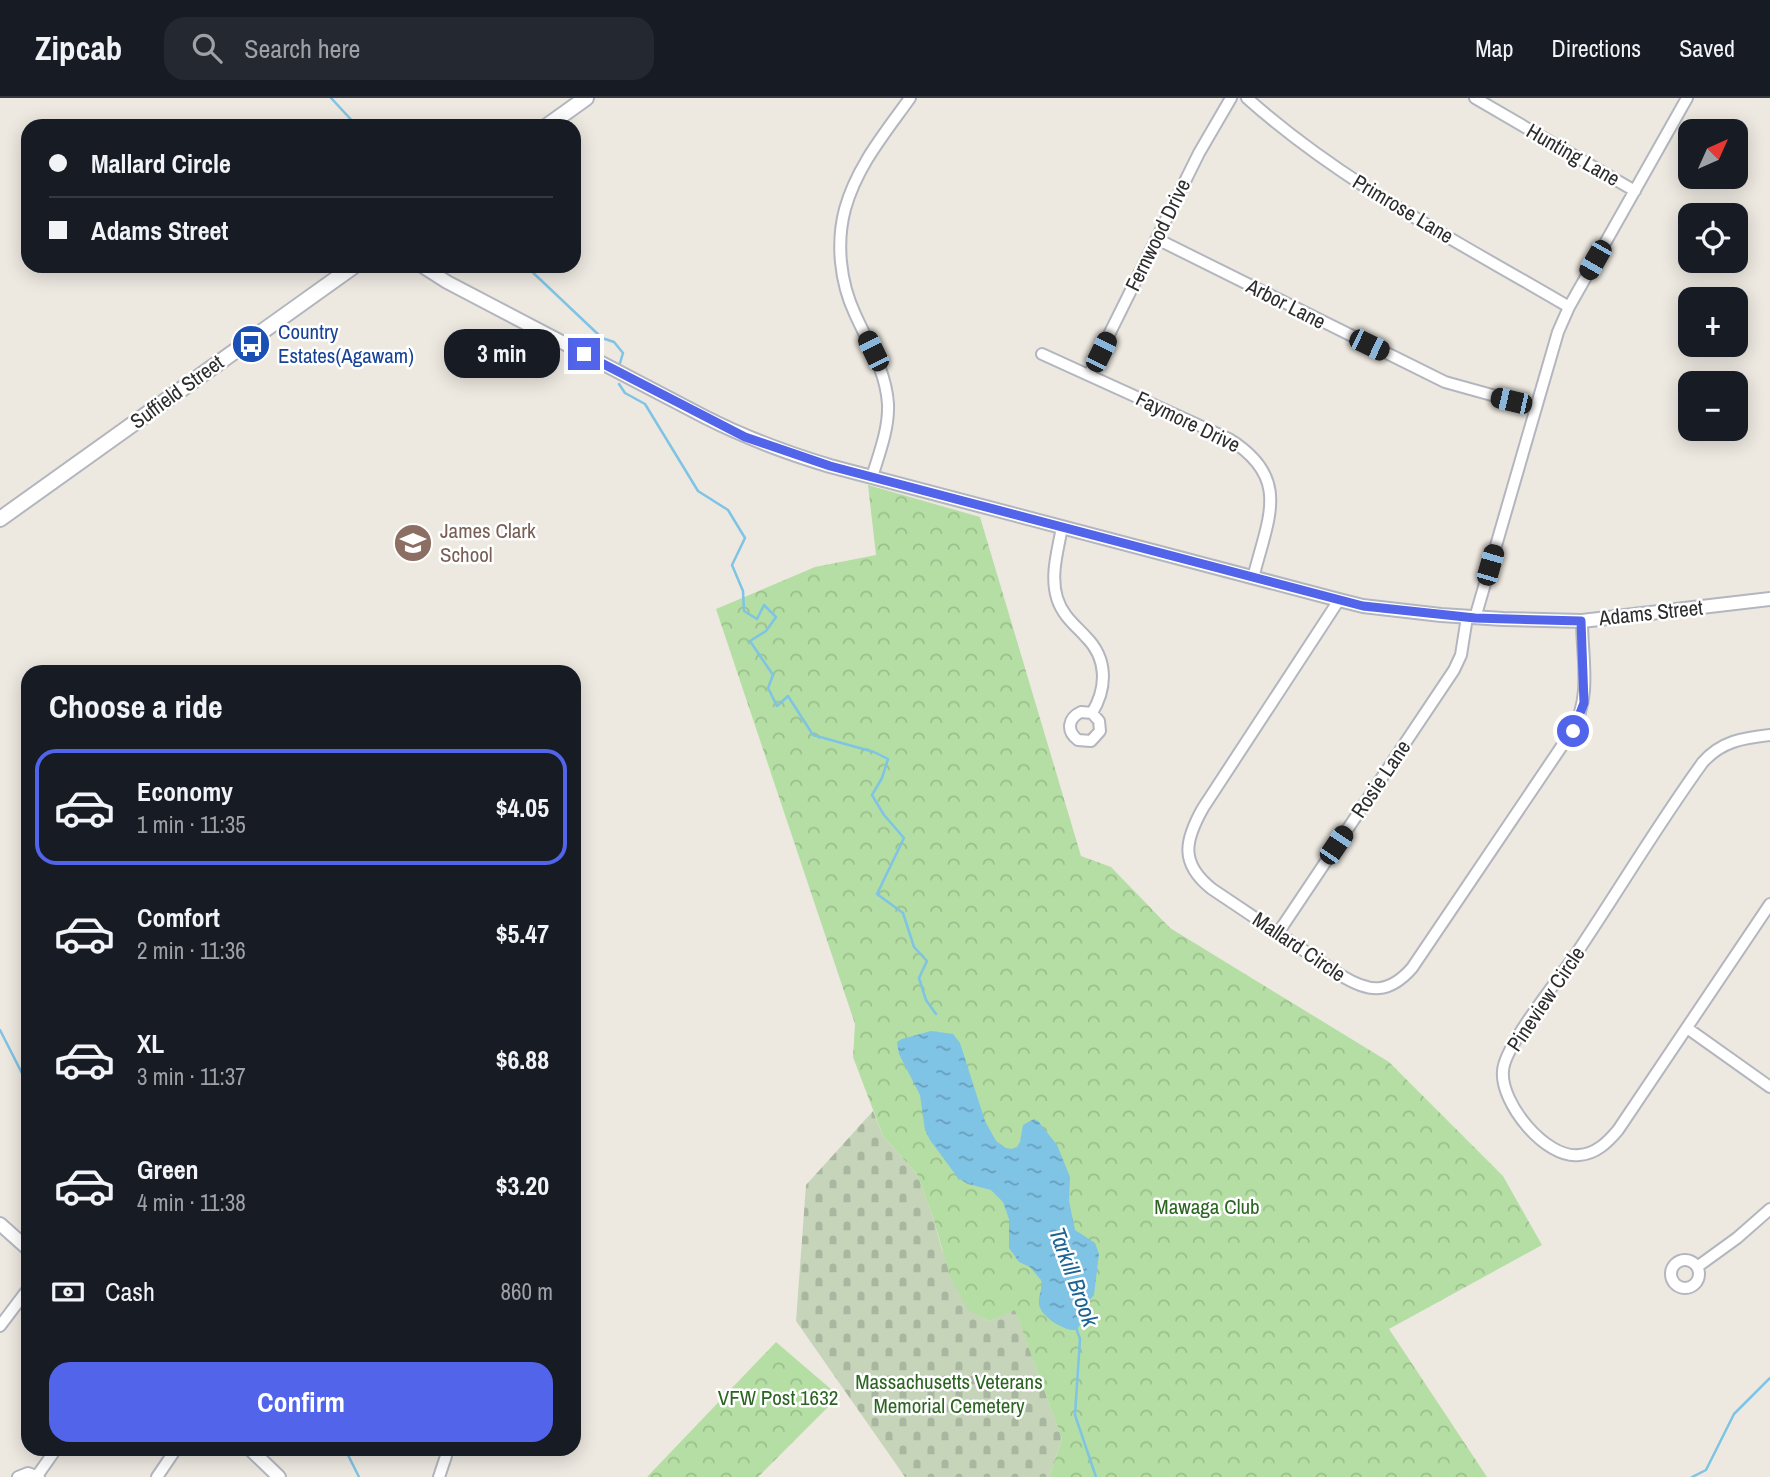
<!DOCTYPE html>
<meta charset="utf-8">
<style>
:root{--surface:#171b24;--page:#242831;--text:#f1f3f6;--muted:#9ea1a6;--line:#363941;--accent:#5164ea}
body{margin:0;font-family:"Archivo Narrow",sans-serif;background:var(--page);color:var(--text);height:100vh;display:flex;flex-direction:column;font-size:26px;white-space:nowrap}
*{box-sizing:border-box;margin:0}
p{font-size:23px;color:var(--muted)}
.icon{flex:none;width:38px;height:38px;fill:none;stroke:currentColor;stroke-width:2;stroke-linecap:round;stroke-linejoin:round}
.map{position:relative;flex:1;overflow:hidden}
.drawer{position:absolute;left:21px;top:567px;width:560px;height:791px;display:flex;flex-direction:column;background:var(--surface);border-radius:21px;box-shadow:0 4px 18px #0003}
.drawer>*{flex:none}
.banner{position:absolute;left:21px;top:21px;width:560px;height:154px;border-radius:21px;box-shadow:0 4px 18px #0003;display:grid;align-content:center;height:154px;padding:0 28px;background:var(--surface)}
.needle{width:46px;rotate:45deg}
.controls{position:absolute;left:1678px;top:21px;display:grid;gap:14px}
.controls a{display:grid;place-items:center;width:70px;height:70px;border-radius:14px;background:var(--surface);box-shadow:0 4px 18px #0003;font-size:35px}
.end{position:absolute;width:32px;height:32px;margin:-16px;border:9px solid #5164ea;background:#fff;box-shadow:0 0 0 4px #fff}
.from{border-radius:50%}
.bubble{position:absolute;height:49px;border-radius:21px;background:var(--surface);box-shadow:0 4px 18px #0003;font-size:23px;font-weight:700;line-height:49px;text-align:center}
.car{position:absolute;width:21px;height:42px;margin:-21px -10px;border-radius:9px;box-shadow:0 0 5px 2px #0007;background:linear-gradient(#222 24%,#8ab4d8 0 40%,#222 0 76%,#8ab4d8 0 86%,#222 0)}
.banner b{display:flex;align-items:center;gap:24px;height:66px;font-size:26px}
.banner b+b{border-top:2px solid var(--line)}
.banner i{width:18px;height:18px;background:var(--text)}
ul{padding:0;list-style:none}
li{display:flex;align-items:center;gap:21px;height:116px;margin:0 14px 10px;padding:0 14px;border:4px solid transparent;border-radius:21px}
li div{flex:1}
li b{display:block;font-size:26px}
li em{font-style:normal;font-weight:700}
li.current{border-color:var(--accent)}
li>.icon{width:63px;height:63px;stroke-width:1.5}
h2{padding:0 28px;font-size:32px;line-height:84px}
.pay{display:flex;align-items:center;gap:18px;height:77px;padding:0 28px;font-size:26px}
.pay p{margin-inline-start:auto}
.button{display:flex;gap:14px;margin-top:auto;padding:14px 28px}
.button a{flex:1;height:80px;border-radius:21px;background:var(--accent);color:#fff;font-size:28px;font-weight:700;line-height:80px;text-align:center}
header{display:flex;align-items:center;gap:42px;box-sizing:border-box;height:98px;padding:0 35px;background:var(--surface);border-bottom:2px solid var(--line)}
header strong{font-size:33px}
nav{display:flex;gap:38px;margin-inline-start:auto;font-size:24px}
.search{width:490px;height:63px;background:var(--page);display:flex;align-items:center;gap:18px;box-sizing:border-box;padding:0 24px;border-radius:21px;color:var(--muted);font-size:26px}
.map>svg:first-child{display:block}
.cemetery{fill:url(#cemetery-stones)}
.park{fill:url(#park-crowns)}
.water{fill:url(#water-ripples)}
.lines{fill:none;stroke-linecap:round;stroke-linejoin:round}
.stream{stroke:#7fc3e5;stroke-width:2.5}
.minor-casing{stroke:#b4b6bf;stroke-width:14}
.tertiary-casing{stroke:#b4b6bf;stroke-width:16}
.secondary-casing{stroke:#b4b6bf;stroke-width:18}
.minor{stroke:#fff;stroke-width:10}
.tertiary{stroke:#fff;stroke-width:12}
.secondary{stroke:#fff;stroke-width:14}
.route{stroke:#5164ea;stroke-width:9}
.labels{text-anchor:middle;stroke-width:5;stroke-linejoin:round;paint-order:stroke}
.street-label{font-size:21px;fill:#2d2d2d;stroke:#fff}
.transit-label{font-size:21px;fill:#164399;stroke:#fff;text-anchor:start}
.education-label{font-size:21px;fill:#785e54;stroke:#fff;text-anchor:start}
.park-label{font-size:21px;fill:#2c6522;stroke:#fff}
.water-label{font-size:23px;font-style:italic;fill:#1a6394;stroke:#fff}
</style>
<header>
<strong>Zipcab</strong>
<div class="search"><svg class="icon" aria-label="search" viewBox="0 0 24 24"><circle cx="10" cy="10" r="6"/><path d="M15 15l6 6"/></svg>Search here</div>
<nav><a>Map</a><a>Directions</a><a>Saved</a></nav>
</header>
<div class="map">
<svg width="1770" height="1379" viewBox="0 0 1770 1379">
<defs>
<pattern id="cemetery-stones" width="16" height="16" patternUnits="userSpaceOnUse" patternTransform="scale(1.75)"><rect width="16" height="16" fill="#c6d5ba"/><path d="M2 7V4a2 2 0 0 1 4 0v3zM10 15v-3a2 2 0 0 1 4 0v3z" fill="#aab7a0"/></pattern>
<pattern id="park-crowns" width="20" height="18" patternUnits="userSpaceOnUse" patternTransform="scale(1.75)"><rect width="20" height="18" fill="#b4dea3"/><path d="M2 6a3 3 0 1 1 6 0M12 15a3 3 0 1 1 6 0" fill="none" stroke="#9bbf8d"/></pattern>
<pattern id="water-ripples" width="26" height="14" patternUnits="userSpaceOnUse" patternTransform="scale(1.75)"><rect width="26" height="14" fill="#7fc3e5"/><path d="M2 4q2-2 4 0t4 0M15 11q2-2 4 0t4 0" fill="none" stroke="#689fba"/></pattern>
</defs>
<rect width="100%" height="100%" fill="#ede9e1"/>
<!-- cemetery -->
<path class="cemetery" d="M 873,1013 L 883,1038 L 917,1076 L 933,1119 L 942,1152 L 980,1218 L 989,1223 L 1015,1211 L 1062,1341 L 1049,1379 L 905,1379 L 796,1223 L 806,1087 Z"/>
<!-- park -->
<path class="park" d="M 868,387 L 980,419 L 1081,758 L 1111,769 L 1170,830 L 1389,964 L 1503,1078 L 1542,1147 L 1389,1231 L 1487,1379 L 1049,1379 L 1062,1341 L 1015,1212 L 989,1223 L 968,1212 L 950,1178 L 933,1119 L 917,1076 L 883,1038 L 853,959 L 855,926 L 716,511 L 815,469 L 876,457 Z
M 776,1244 L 839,1298 L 758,1379 L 647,1379 Z"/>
<!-- water -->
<path class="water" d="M 931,933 L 953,936 L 960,945 L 985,1023 L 996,1043 L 1006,1050 L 1011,1051 L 1017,1049 L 1020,1044 L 1023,1027 L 1034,1021 L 1038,1023 L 1057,1047 L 1070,1079 L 1069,1103 L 1075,1132 L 1095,1145 L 1099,1156 L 1094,1197 L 1086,1206 L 1079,1229 L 1075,1232 C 1064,1233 1040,1218 1039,1206 C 1038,1198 1043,1191 1041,1182 L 1030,1169 L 1019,1164 L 1009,1150 L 1009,1121 L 1003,1104 L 991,1092 L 968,1086 L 958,1080 L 930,1042 L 925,1032 L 920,997 L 899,956 L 897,944 L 902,941 Z"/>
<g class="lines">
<!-- stream -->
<path class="stream" d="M 331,0 L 357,28
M 526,168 L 602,240 L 614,244 L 623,255 L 620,265
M 619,286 L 625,295 L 645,306 L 698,393 L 728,412 L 745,440 L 732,467 L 743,493 L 744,513 L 757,521 L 764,507 L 776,519 L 766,533 L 750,543 L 773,577 L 768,590 L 777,608 L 788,598 L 813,637 L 874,654 L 888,661 L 882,680 L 872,697 L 884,717 L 904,740 L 877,796 L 903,815 L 914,849 L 927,863 L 919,880 L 926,902 L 936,916
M 0,932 L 28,987
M 1075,1227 L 1080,1241 L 1075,1317 L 1096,1379
M 345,1351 L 359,1379
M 1692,1379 L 1706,1372 L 1734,1316 L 1770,1280"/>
<!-- minor casing -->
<g class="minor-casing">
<path id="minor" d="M 1247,0 C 1343,86 1459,144 1569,209
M 1475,0 L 1635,93
M 1157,141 L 1445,284 L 1535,309
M 1042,256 L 1229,341 C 1292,380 1268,420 1253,480
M 1089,277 L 1199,55 L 1231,0
M 872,379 C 879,356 889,331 888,306 C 886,273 868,245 855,216 C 840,184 836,145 845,111 C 857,68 885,35 910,0
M 1062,429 C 1058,452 1050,477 1057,500 C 1062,517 1075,527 1086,539 C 1108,561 1107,590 1092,615 L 1099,623 L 1100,633 L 1091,643 L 1078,642 C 1066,633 1068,620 1081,614 L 1092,615
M 1339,502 L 1203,710 C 1185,742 1179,765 1212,791 L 1342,878 C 1370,895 1389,896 1412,870 L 1572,633 C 1592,599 1582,560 1582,523
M 1475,520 L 1558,234 L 1569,209 L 1687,0
M 1770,637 C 1743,640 1722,643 1703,664 C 1658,726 1619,792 1576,856 C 1560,880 1504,948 1503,973 C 1500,1004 1545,1061 1579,1057 C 1596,1056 1608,1044 1618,1032 L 1770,806
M 1278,835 L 1454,572 L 1461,557 L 1467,519
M 1687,930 L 1770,989
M1671 1176a14 14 0 1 1 28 0a14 14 0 1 1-28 0Z
M 1697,1169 L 1737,1140 L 1770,1111
M 0,1228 L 28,1191
M 37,1378 L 56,1351
M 18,1379 L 28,1375 L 39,1379
M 157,1379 L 176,1351
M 439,1379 L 446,1358"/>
</g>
<!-- tertiary casing -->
<g class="tertiary-casing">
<path id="tertiary" d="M 422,168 L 447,184 L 705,319 C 746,340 787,355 830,368 L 1339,502 L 1363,508 L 1441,517 L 1503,521 L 1582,523 L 1770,501
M 0,1126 L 28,1151
M 250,1351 L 279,1379"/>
</g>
<!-- secondary casing -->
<g class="secondary-casing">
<path id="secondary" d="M 547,28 L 586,0
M 0,421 L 354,168"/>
</g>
<!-- minor -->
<use href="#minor" class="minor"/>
<!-- tertiary -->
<use href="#tertiary" class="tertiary"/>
<!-- secondary -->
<use href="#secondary" class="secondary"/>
</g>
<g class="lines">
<!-- route -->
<path class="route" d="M 584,256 L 745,339 L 830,368 L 1363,508 L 1475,520 L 1581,523 L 1584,605 L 1573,633"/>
</g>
<!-- icons -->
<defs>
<g id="bus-disc" transform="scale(2.0125)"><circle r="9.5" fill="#1a4fb4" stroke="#fff"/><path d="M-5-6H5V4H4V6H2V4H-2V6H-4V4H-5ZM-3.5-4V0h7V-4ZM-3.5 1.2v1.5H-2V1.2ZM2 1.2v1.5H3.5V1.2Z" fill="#fff"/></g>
<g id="school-disc" transform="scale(2.0125)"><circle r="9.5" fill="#8d6e63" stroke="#fff"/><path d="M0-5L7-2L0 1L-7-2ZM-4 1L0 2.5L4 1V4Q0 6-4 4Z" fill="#fff"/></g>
</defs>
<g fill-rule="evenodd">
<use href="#bus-disc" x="251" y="246"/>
<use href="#school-disc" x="413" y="445"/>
</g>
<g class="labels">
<!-- street labels -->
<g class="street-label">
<text transform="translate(1573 57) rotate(30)" y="7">Hunting Lane</text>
<text transform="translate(1403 111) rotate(31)" y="7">Primrose Lane</text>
<text transform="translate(1158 137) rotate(-64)" y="7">Fernwood Drive</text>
<text transform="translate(1286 206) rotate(27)" y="7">Arbor Lane</text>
<text transform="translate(177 294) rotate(-36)" y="7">Suffield Street</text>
<text transform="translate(1188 324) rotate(26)" y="7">Faymore Drive</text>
<text transform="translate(1651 515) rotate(-6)" y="7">Adams Street</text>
<text transform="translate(1381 681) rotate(-56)" y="7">Rosie Lane</text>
<text transform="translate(1299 849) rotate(34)" y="7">Mallard Circle</text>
<text transform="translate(1546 901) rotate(-56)" y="7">Pineview Circle</text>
</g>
<!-- transit labels -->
<g class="transit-label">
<text x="278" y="241">Country<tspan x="278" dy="24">Estates(Agawam)</tspan></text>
</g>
<!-- education labels -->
<g class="education-label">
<text x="440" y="440">James Clark<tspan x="440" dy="24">School</tspan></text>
</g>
<!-- park labels -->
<g class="park-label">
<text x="1207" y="1116">Mawaga Club</text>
<text x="949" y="1291">Massachusetts Veterans<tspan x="949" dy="24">Memorial Cemetery</tspan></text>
<text x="778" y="1307">VFW Post 1632</text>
</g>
<!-- water labels -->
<g class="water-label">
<text transform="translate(1074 1179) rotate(70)" y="8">Tarkill Brook</text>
</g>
</g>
</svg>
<div class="controls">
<a><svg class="needle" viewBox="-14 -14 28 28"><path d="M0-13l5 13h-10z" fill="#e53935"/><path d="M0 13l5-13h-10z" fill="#9ea1a6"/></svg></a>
<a><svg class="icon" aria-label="locate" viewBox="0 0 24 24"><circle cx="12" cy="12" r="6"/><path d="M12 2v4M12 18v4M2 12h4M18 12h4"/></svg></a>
<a>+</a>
<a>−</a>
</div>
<i class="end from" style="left:1573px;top:633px"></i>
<i class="end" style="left:584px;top:256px"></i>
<div class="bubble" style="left:444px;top:231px;width:116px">3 min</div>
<i class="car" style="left:1595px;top:162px;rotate:210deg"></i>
<i class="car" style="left:1369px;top:247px;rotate:116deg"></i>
<i class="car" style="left:873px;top:253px;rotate:334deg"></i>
<i class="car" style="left:1101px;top:254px;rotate:26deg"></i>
<i class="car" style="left:1511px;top:303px;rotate:283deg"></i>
<i class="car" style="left:1490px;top:467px;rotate:16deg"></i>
<i class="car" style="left:1336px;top:747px;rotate:34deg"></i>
<div class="banner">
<b><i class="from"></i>Mallard Circle</b>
<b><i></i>Adams Street</b>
</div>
<section class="drawer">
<h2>Choose a ride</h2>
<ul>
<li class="current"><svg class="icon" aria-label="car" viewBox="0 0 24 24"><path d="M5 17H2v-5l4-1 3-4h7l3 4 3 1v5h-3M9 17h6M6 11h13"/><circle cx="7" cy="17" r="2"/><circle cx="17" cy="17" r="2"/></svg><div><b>Economy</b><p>1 min · 11:35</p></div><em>$4.05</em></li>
<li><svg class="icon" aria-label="car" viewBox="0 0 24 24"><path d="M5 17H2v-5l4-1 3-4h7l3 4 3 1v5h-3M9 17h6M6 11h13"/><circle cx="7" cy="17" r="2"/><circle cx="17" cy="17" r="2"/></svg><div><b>Comfort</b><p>2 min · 11:36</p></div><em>$5.47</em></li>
<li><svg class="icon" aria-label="car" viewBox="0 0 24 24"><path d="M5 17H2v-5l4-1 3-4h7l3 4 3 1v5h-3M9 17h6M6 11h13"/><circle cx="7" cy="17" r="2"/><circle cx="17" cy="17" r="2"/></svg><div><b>XL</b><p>3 min · 11:37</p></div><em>$6.88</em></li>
<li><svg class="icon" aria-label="car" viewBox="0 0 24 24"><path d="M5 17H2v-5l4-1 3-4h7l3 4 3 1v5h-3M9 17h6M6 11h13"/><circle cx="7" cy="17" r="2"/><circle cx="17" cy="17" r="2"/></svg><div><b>Green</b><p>4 min · 11:38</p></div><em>$3.20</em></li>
</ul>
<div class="pay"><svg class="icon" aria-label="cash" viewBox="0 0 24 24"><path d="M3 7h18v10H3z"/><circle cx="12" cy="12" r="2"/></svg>Cash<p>860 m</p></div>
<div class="button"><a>Confirm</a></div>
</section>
</div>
